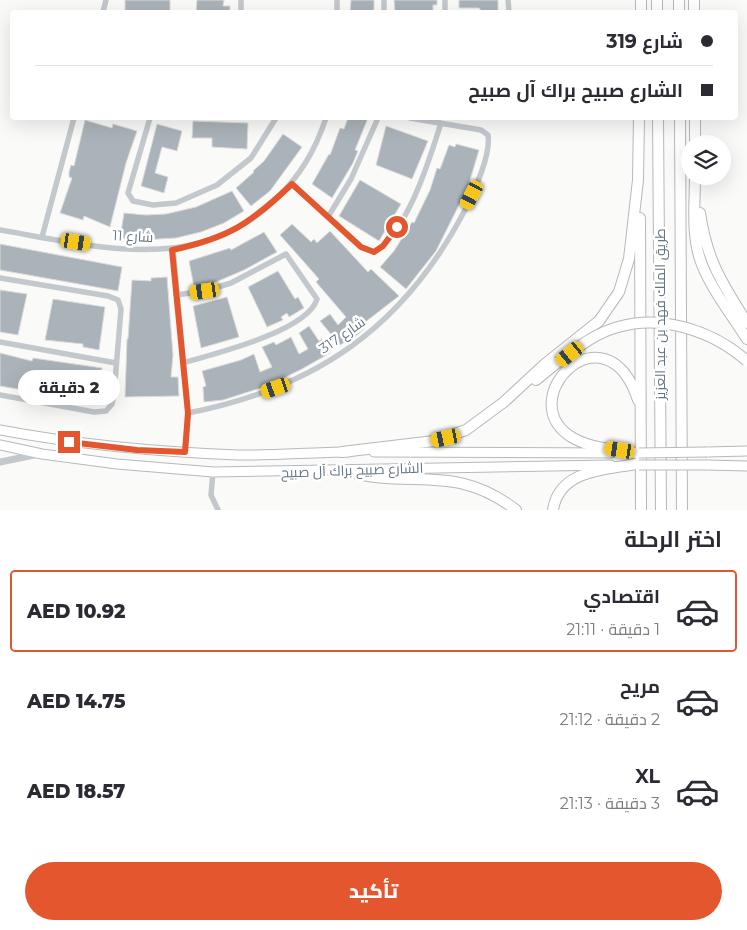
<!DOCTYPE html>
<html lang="ar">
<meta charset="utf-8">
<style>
:root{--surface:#fff;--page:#f7f7f7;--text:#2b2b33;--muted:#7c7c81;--line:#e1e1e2;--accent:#e4572e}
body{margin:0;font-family:Montserrat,Cairo,sans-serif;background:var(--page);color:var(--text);direction:rtl;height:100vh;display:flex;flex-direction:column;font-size:19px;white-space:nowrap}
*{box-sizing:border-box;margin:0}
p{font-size:16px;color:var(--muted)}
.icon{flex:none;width:28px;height:28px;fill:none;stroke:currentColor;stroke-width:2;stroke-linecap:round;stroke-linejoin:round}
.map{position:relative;height:510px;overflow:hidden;direction:ltr}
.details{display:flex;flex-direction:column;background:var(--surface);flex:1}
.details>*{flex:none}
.guide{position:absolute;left:10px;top:10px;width:728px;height:110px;border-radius:5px;box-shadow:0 5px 20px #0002;direction:rtl;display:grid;align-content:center;height:110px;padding:0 25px;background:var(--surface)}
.buttons{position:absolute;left:681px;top:135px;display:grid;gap:10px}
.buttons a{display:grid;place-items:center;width:50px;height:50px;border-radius:50%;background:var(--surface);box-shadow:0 5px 20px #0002;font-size:25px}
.end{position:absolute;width:22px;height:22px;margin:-11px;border:6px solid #e4572e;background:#fff;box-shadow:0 0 0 2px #fff}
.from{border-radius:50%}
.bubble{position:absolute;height:35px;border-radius:18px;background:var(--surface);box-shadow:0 5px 20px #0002;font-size:16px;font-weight:800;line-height:35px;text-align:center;direction:rtl}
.car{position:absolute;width:15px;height:30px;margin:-15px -8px;border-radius:6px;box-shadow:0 0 4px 1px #0007;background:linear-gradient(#f5c518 24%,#345 0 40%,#f5c518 0 76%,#345 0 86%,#f5c518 0)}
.guide b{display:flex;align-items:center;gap:18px;height:48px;font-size:19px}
.guide b+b{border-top:1px solid var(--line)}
.guide i{width:12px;height:12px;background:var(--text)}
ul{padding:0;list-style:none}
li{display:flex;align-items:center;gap:15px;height:82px;margin:0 10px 8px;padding:0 15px;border:2px solid transparent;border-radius:5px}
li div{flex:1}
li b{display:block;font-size:19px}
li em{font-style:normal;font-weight:800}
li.on{border-color:var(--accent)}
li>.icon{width:45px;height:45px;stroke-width:1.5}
h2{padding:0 25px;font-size:22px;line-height:60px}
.primary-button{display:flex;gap:10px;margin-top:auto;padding:10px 25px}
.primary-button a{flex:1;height:58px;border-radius:30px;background:var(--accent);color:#fff;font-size:20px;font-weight:800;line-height:58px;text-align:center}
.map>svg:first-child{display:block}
.building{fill:#aab3b9;stroke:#dcdcda}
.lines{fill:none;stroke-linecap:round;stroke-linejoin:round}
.primary-casing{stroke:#b5babe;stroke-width:11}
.motorway-casing{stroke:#b4b9bd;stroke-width:12}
.minor{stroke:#c3c8cc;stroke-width:5.5}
.tertiary{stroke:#c3c8cc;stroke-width:7}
.primary{stroke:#fff;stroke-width:9}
.motorway{stroke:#fff;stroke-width:10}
.primary-bridge-casing{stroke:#b5babe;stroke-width:11;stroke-linecap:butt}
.motorway-bridge-casing{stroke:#b4b9bd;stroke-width:12;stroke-linecap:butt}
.primary-bridge{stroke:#fff;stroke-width:9}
.motorway-bridge{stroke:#fff;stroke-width:10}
.route{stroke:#e4572e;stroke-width:6}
.labels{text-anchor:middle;stroke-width:5;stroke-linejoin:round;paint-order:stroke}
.street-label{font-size:14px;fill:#657683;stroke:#fff}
</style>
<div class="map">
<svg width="747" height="510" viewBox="0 0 747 510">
<rect width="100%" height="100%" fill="#fafaf8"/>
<!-- building -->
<path class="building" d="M 125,0 L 170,0 L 170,12 L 125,12 Z
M 197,0 L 224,0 L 223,6 L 230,6 L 230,12 L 196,12 Z
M 351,0 L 374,0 L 374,12 L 350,12 Z
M 394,0 L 437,0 L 437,5 L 433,5 L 433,12 L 395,12 Z
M 459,0 L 498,0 L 498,12 L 482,12 L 479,8 L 459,8 Z
M 348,118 L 368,118 L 355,150 L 358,151 L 353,163 L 332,198 L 312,184 L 329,154 L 330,155 L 340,128 L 344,129 Z
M 85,120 L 112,128 L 113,124 L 137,131 L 126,163 L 110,227 L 84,216 L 83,220 L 60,213 L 72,178 L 69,177 L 69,172 L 71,165 L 74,166 Z
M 193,121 L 248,123 L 247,149 L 212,147 L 212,138 L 192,138 Z
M 157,124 L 182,131 L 177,151 L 162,147 L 155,173 L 168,177 L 164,193 L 141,186 Z
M 386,126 L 428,141 L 412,179 L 376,165 Z
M 283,134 L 302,147 L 270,191 L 251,206 L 236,188 L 254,172 L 253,171 L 264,161 Z
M 456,144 L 479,150 L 468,187 L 436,251 L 406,289 L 380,267 L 394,251 L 412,222 L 414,223 L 430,190 L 437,168 L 440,169 L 449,145 L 455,147 Z
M 360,180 L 401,204 L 379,241 L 339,216 Z
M 232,191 L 244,211 L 224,223 L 201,232 L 176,238 L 142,240 L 120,238 L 124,213 L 146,215 L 166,214 L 196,207 Z
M 292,224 L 311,242 L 314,239 L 317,243 L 330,231 L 368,272 L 371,269 L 399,296 L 364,323 L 367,326 L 356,336 L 340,345 L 320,321 L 330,314 L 338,325 L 346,317 L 316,282 L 319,279 L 280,235 Z
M 264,232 L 277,252 L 244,270 L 216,282 L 194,287 L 189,261 L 230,248 L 231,250 Z
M 0,244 L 122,267 L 118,291 L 0,270 Z
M 278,271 L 295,299 L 298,297 L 304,308 L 289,317 L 287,313 L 281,317 L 283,320 L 267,327 L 248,287 Z
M 167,277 L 173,355 L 171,377 L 178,377 L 179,396 L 125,397 L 127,339 L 128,339 L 132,280 L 151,281 L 151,278 Z
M 0,290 L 27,294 L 18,335 L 0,332 Z
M 227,297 L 239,337 L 201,348 L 193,306 Z
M 53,299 L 105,307 L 99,350 L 83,347 L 83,344 L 45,340 Z
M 309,326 L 319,341 L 322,339 L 330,353 L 302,369 L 267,386 L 223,400 L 204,402 L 203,387 L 206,386 L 202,371 L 241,360 L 254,354 L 260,372 L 272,367 L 262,347 L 274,342 L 276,345 L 291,337 L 299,354 L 308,349 L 299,333 Z
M 0,353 L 32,361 L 33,358 L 102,368 L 99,395 L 47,385 L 46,394 L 0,386 Z"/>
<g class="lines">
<!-- primary casing -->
<g class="primary-casing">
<path id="primary" d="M 0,430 C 79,445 158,452 238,455 C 275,456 311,452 348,452
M 0,445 L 42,454 L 117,464 L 213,472 L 611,465
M 374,452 L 611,453
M 707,452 L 747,451
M 707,465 L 747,466"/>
</g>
<!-- motorway casing -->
<g class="motorway-casing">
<path id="motorway" d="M 657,0 L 657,12
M 679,0 L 679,12
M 694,0 L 694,12
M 641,12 L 641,0
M 658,118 L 661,510
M 680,118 L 682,510
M 695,118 L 695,144
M 695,176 C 695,204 691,235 701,262 C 711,289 731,314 747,339
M 700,213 C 707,261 722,283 747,323
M 640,218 L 641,510
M 536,380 L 558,362
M 342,452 L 434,441 L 466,430 L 504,402 L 545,364 L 599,321 L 619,292 L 629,259 L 638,180 L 639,118
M 636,453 C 615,450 591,448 573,438 C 509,400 606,302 638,400
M 343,470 C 409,491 453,461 516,510
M 553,510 C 559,470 604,470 636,464"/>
</g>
<!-- minor -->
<path class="minor" d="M 384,0 L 384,12
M 445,0 L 445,12
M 508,0 L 509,12
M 103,12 L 106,0
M 241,12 L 241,0
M 337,12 L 337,0
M 150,118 L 128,193 L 133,201 L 153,205 L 176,203 L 217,185 L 251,158 L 276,118
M 292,184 L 361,247 L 374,252 C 408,231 429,161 441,123
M 328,217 L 351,179 L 378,118
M 0,230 C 95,246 197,276 275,200 C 300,176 315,151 326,118
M 42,237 L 74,118
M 173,249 L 188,413 C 316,388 404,327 465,210 C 474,191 491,156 488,135 L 481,130 L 410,118
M 0,278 L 108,296 L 118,300 L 121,309 L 114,394 L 112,404 L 106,411 L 94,412 L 0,395
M 176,295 L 205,291 L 231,283 L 286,254 L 317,299 C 308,331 214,354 183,363
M 0,342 L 116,363
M 185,452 L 188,413
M 213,472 L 211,495 L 218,510"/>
<!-- tertiary -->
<path class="tertiary" d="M 0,462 L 39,454"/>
<!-- primary -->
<use href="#primary" class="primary"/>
<!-- motorway -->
<use href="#motorway" class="motorway"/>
<!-- primary-bridge casing -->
<g class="primary-bridge-casing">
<path id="primary-bridge" d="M 639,453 L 707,452
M 639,465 L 707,465"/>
</g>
<!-- motorway-bridge casing -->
<g class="motorway-bridge-casing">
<path id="motorway-bridge" d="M 558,362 C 577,348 595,333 618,327 C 662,314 713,331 747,361"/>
</g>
<!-- primary-bridge -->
<use href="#primary-bridge" class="primary-bridge"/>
<!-- motorway-bridge -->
<use href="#motorway-bridge" class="motorway-bridge"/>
</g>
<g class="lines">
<!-- route -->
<path class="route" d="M 69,442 L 137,450 L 185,452 L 188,413 L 172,250 C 229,238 251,223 292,184 L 361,247 L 374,252 L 383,246 L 397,227"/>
</g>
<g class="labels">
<!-- street labels -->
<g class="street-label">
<text transform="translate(133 236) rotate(3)" y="5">شارع 11</text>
<text transform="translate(660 314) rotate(-90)" y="5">طريق الملك فهد بن عبد العزيز</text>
<text transform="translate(342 335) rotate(-35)" y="5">شارع 317</text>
<text transform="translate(352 470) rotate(-2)" y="5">الشارع صبيح براك آل صبيح</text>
</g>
</g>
</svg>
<div class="buttons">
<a><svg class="icon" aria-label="layers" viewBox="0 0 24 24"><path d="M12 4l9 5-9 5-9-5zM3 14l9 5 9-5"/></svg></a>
</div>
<i class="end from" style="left:397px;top:227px"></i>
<i class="end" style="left:69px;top:442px"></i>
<div class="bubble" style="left:18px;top:370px;width:102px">2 دقيقة</div>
<i class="car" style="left:472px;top:195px;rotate:208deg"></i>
<i class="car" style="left:76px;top:242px;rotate:99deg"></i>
<i class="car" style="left:205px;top:291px;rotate:262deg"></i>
<i class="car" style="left:570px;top:354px;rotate:231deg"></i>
<i class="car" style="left:276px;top:388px;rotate:251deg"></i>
<i class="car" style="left:446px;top:438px;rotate:258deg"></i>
<i class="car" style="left:620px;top:450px;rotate:279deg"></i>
<div class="guide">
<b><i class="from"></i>شارع 319</b>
<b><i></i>الشارع صبيح براك آل صبيح</b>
</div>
</div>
<section class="details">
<h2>اختر الرحلة</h2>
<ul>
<li class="on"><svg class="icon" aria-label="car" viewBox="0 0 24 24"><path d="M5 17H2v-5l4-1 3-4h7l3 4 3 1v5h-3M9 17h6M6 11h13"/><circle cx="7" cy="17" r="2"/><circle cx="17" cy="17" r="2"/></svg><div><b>اقتصادي</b><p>1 دقيقة · 21:11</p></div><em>AED 10.92</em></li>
<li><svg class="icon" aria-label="car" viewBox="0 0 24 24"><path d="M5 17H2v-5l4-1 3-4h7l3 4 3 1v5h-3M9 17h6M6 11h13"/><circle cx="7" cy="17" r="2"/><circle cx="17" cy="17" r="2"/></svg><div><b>مريح</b><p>2 دقيقة · 21:12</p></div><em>AED 14.75</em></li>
<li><svg class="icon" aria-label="car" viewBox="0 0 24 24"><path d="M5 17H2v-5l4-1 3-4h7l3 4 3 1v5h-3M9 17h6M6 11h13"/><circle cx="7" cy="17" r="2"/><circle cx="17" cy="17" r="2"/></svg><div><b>XL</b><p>3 دقيقة · 21:13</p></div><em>AED 18.57</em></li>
</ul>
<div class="primary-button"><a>تأكيد</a></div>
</section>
